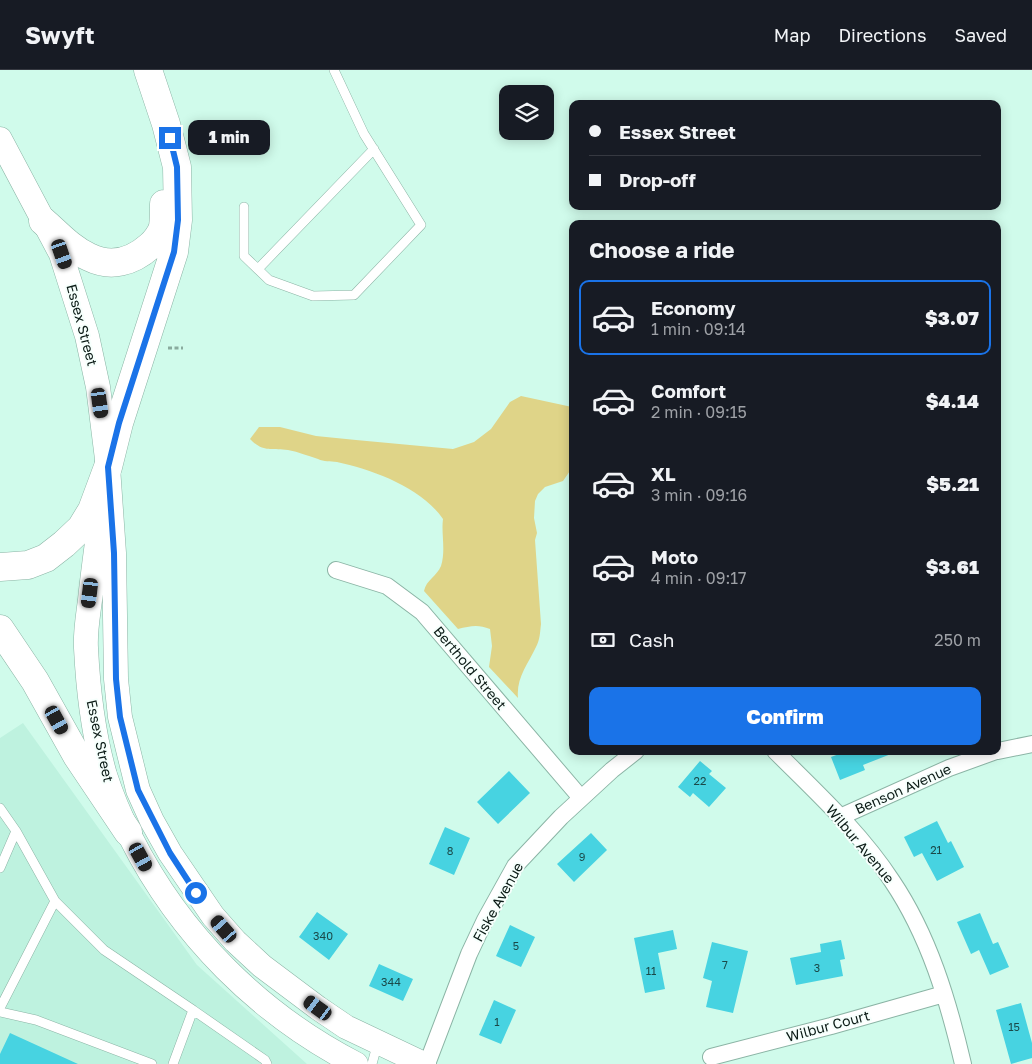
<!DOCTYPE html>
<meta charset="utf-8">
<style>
:root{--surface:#171b24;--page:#20242c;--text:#f1f3f6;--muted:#9ea1a6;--line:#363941;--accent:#1a73e8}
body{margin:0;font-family:"Golos Text",sans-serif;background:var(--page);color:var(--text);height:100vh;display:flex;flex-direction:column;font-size:19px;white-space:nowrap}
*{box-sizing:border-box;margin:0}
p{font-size:16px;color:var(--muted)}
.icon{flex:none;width:28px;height:28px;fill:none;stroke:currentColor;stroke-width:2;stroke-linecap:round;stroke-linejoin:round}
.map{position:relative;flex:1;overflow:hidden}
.details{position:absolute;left:569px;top:150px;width:432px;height:535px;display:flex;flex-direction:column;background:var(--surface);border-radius:10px;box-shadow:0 2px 12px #0003}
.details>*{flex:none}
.guide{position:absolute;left:569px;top:30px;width:432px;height:110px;border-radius:10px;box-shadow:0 2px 12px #0003;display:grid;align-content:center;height:110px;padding:0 20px;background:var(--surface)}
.controls{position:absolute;left:499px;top:15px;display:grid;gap:10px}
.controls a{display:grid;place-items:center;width:55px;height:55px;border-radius:10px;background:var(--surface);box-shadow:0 2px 12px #0003;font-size:25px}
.end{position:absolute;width:22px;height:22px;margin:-11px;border:6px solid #1a73e8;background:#fff;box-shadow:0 0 0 2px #fff}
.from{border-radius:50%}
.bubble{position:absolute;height:35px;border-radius:10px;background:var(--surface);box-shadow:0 2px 12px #0003;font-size:16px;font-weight:800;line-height:35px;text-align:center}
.car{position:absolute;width:15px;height:30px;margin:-15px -8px;border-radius:6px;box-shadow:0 0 4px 1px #0007;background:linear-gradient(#222 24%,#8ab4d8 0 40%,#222 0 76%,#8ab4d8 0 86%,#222 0)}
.guide b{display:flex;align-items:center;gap:18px;height:48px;font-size:19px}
.guide b+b{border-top:1px solid var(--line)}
.guide i{width:12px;height:12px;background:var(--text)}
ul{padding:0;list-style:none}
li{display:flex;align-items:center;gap:15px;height:75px;margin:0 10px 8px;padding:0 10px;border:2px solid transparent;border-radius:10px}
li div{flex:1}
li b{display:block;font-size:19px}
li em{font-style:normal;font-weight:800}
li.selected{border-color:var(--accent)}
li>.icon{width:45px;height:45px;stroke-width:1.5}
h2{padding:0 20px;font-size:22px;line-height:60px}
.pay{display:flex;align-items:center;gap:12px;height:55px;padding:0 20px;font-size:19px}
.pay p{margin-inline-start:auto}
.button{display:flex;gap:10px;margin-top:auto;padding:10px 20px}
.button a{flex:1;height:58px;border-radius:10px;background:var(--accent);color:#fff;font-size:20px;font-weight:800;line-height:58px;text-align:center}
header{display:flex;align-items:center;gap:30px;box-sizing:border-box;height:70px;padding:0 25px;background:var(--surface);border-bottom:1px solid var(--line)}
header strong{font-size:24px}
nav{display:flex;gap:28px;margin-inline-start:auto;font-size:18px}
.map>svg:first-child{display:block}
.built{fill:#bef2df}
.green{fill:#dfd488}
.building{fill:#47d3e1}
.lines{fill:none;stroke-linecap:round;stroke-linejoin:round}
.service-casing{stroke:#8bb4a5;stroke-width:10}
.minor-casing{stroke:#8bb4a5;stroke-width:18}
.secondary-casing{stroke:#8bb4a5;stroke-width:25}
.trunk-casing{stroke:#8bb4a5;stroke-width:29}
.path{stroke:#89ab9e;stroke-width:3;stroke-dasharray:4 2.5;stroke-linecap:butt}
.service{stroke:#fff;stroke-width:9}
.minor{stroke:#fff;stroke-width:16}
.secondary{stroke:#fff;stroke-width:24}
.trunk{stroke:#fff;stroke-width:28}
.route{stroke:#1a73e8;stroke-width:6}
.labels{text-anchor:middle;stroke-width:4;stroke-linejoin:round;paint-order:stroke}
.number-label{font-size:11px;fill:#1a4949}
.street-label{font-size:14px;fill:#0b1b16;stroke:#f6fffc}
</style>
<header>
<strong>Swyft</strong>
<nav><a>Map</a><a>Directions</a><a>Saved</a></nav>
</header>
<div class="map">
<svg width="1032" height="994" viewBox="0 0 1032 994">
<rect width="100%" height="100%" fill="#d0fbeb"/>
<!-- built -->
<path class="built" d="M 23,653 L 197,895 L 307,994 L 0,994 L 0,668 Z"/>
<!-- green -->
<path class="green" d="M 521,326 L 572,337 L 572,398 L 563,411 L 545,417 L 538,424 L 535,431 L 534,448 L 537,463 L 535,470 L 541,554 C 540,562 540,570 536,577 C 528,594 516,608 518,628 L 489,597 L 492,576 L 490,559 C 478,554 470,556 458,559 L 424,521 C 426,510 437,506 441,496 C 446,480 441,464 443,449 C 421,417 373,400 337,392 C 330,391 324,392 318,389 C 308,386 299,382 288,380 C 272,378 263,383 250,369 L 259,357 L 280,357 L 316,366 L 356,370 L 453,379 L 474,372 L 491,359 L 510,332 Z"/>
<!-- building -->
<path class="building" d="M 847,681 L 896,681 L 896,682 L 863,695 L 865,700 L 840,710 L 831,687 Z
M 700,691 L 712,701 L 709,704 L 726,718 L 709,737 L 693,723 L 690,727 L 678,717 Z
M 509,701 L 530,723 L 498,754 L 477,732 Z
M 937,751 L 948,773 L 951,771 L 964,797 L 937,811 L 922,783 L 914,787 L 904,767 Z
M 445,757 L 470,768 L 454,805 L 429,794 Z
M 591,763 L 607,780 L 574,812 L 557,794 Z
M 317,842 L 348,864 L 329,890 L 299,867 Z
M 980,843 L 993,874 L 998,872 L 1009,897 L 990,905 L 979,880 L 971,884 L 957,852 Z
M 510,855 L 535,867 L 521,897 L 496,886 Z
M 673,860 L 677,879 L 658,883 L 665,919 L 645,923 L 634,868 Z
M 841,870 L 845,889 L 840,890 L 843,906 L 796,915 L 790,888 L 821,882 L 820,874 Z
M 712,872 L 748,881 L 733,943 L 706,937 L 712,911 L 703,908 Z
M 379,894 L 413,909 L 403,931 L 369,916 Z
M 494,930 L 516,940 L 501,974 L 479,965 Z
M 1021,933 L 1032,973 L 1032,988 L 1011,994 L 996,940 Z
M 10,963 L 78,994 L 0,994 L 0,984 Z"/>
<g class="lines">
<!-- service casing -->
<g class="service-casing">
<path id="service" d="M 244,137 L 244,186 L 269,210 L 313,226 L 354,225 L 421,155 L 364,64 L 334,0
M 258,199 L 374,79
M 0,738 L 16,761 L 0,798
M 16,761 L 55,831
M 0,938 L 55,831 L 104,880 L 193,940 L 173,994
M 193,940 L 265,990 L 267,994
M 0,942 L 36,950 L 152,994
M 372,994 L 378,972"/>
</g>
<!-- minor casing -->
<g class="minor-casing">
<path id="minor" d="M 336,500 L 387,516 L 422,542 L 581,728
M 775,681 C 816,722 860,762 892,811 C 929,866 948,930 963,994
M 998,681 L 1032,674
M 840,747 L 949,698 L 996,681
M 711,987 L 831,956 L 944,924
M 427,994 L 469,884 L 485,850 L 515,796 L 561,747 L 612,700 L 636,681"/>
</g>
<!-- secondary casing -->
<g class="secondary-casing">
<path id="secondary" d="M 0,69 L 61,184 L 87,266 L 98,317 L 108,397 L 114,483 L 116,609 L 120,647 L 138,720 L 152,751 L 170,783 L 213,846 L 235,871 L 262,896 L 318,938 L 346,957 L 424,994
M 101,444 C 97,472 93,501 90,530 C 88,546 85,562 86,578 C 88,618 94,667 105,705 C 112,727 121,748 131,768 C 180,865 259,944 356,994"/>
</g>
<!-- trunk casing -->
<g class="trunk-casing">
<path id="trunk" d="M 43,151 C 58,164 71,179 89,187 C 111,198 132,192 150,176 C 155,172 161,164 163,157 C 164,150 164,141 164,134
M 0,497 L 28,495 L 46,488 L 64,474 L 81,458 L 92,440 L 108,397 L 119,353 L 174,182 L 178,150 L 177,97 L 166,54 L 148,0
M 0,559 L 35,611 L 77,686 L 128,762"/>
</g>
<!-- path -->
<path class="path" d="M 168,278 L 183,278"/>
<!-- service -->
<use href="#service" class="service"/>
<!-- minor -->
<use href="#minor" class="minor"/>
<!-- secondary -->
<use href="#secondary" class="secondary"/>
<!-- trunk -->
<use href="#trunk" class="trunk"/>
</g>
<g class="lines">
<!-- route -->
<path class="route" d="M 170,68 L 177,97 L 178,150 L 174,182 L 119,353 L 108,397 L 114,483 L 116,609 L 120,647 L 138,720 L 170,783 L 196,823"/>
</g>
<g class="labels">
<!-- number labels -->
<g class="number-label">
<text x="700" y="715">22</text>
<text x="936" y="784">21</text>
<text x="450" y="785">8</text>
<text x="582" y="791">9</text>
<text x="323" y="870">340</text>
<text x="516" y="880">5</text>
<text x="725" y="899">7</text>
<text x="817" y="902">3</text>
<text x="651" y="905">11</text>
<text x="391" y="916">344</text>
<text x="497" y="956">1</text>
<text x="1014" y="961">15</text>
</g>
<!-- street labels -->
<g class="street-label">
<text transform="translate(82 255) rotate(75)" y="5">Essex Street</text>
<text transform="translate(470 598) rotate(50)" y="5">Berthold Street</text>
<text transform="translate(100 671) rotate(78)" y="5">Essex Street</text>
<text transform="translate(903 719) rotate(-24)" y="5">Benson Avenue</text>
<text transform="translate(860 774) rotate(50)" y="5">Wilbur Avenue</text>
<text transform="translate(498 832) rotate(-61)" y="5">Fiske Avenue</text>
<text transform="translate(828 956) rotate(-15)" y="5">Wilbur Court</text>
</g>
</g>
</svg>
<div class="controls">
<a><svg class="icon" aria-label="layers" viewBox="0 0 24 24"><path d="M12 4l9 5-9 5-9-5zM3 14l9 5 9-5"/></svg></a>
</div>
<i class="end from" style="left:196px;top:823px"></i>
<i class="end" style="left:170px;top:68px"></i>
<div class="bubble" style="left:188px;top:50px;width:82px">1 min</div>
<i class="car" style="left:62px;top:184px;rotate:161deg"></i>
<i class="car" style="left:100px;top:333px;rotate:172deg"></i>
<i class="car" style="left:90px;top:523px;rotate:187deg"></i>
<i class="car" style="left:57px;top:650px;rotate:151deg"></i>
<i class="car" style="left:141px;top:787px;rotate:151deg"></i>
<i class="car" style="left:224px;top:859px;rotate:319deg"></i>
<i class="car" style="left:318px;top:938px;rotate:306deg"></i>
<div class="guide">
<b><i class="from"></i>Essex Street</b>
<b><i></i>Drop-off</b>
</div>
<section class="details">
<h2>Choose a ride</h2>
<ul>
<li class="selected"><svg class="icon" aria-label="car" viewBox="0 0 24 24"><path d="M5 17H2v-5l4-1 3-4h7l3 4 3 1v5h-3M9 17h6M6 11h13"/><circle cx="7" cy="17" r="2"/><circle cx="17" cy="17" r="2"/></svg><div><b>Economy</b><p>1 min · 09:14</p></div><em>$3.07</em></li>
<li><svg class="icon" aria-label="car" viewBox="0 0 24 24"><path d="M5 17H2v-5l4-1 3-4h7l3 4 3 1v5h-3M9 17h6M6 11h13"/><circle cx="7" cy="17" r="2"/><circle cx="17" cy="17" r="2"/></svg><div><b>Comfort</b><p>2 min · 09:15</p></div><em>$4.14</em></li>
<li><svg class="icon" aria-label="car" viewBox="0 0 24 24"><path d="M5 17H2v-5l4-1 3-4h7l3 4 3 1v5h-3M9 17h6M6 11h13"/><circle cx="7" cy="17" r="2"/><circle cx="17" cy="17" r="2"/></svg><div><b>XL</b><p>3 min · 09:16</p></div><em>$5.21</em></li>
<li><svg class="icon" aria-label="car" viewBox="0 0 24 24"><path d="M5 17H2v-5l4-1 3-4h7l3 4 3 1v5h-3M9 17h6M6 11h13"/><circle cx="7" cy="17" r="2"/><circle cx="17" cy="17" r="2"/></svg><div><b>Moto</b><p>4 min · 09:17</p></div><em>$3.61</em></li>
</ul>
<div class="pay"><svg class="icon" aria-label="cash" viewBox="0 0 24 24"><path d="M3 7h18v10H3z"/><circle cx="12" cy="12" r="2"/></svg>Cash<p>250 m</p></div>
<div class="button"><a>Confirm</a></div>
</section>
</div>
